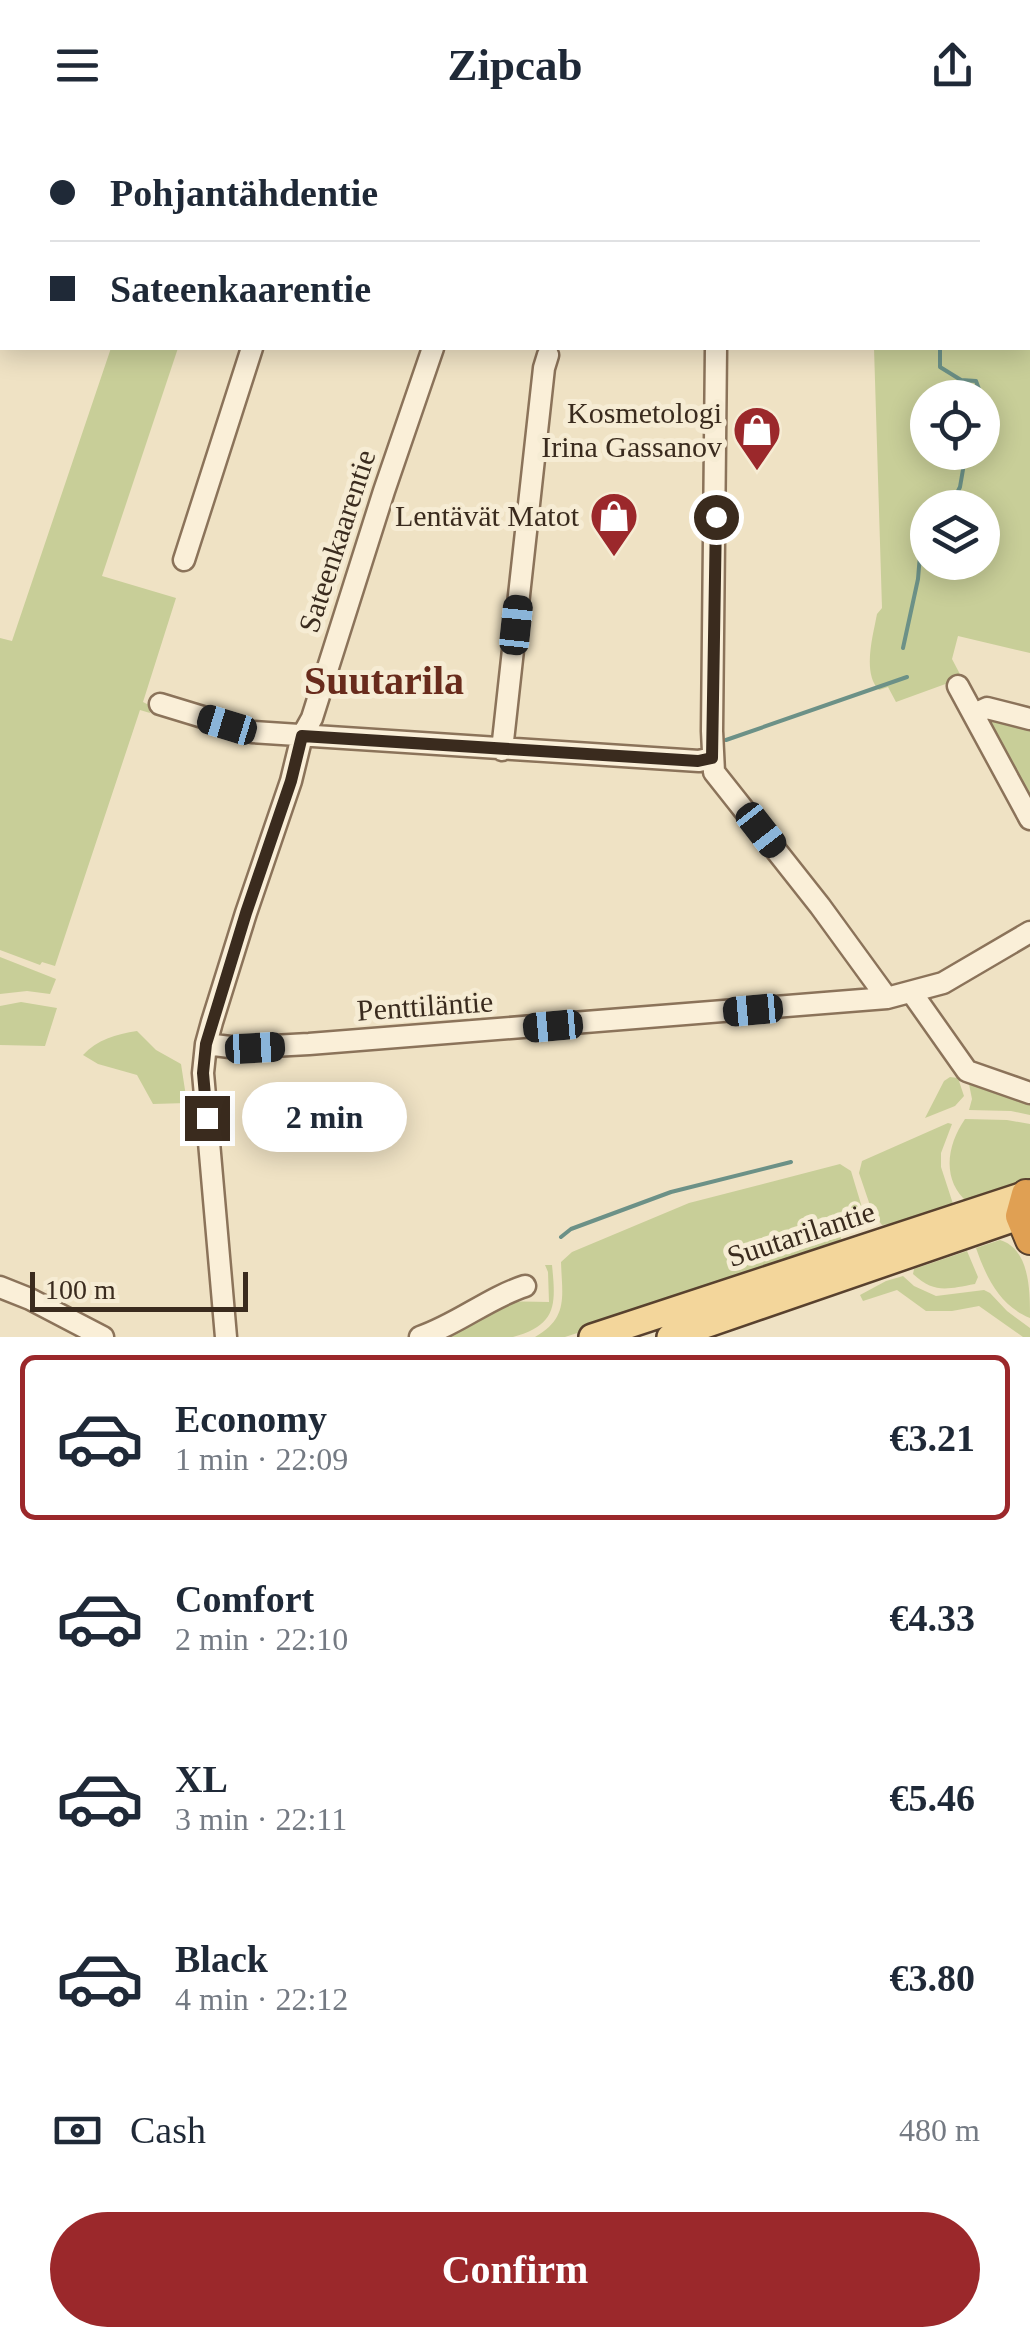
<!DOCTYPE html>
<meta charset="utf-8">
<style>
:root{--surface:#fff;--page:#f6f6f7;--text:#1f2937;--muted:#747a83;--line:#e0e1e3;--accent:#9b282b}
body{margin:0;font-family:"Times New Roman",serif;background:var(--page);color:var(--text);height:100vh;display:flex;flex-direction:column;font-size:38px;white-space:nowrap}
*{box-sizing:border-box;margin:0}
p{font-size:32px;color:var(--muted)}
.icon{flex:none;width:55px;height:55px;fill:none;stroke:currentColor;stroke-width:2;stroke-linecap:round;stroke-linejoin:round}
.map{position:relative;height:1207px;overflow:hidden}
.details{display:flex;flex-direction:column;background:var(--surface);flex:1}
.details>*{flex:none}
.guide{position:absolute;left:0px;top:0px;width:1030px;height:220px;box-shadow:0 5px 25px #0003;display:grid;align-content:center;height:220px;padding:0 50px;background:var(--surface)}
.tools{position:absolute;left:910px;top:250px;display:grid;gap:20px}
.tools a{display:grid;place-items:center;width:90px;height:90px;border-radius:50%;background:var(--surface);box-shadow:0 5px 25px #0003;font-size:50px}
.scale{position:absolute;left:30px;bottom:25px;width:218px;box-sizing:border-box;padding-left:10px;border:5px solid #3a2b1e;border-top:0;font-size:28px;line-height:35px;white-space:nowrap;color:#3a2b1e;-webkit-text-stroke:8px #f6ecd4;paint-order:stroke}
.end{position:absolute;width:45px;height:45px;margin:-22px;border:12px solid #3a2b1e;background:#fff;box-shadow:0 0 0 5px #fff}
.from{border-radius:50%}
.bubble{position:absolute;height:70px;border-radius:35px;background:var(--surface);box-shadow:0 5px 25px #0003;font-size:32px;font-weight:700;line-height:70px;text-align:center}
.car{position:absolute;width:30px;height:60px;margin:-30px -15px;border-radius:12px;box-shadow:0 0 8px 2px #0007;background:linear-gradient(#222 24%,#8ab4d8 0 40%,#222 0 76%,#8ab4d8 0 86%,#222 0)}
.guide b{display:flex;align-items:center;gap:35px;height:95px;font-size:38px}
.guide b+b{border-top:2px solid var(--line)}
.guide i{width:25px;height:25px;background:var(--text)}
ul{padding:18px 0 0;list-style:none}
li{display:flex;align-items:center;gap:30px;height:165px;margin:0 20px 15px;padding:0 30px;border:5px solid transparent;border-radius:15px}
li div{flex:1}
li b{display:block;font-size:38px}
li em{font-style:normal;font-weight:700}
li.active{border-color:var(--accent)}
li>.icon{width:90px;height:90px;stroke-width:1.5}
.pay{display:flex;align-items:center;gap:25px;height:110px;padding:0 50px;font-size:38px}
.pay p{margin-inline-start:auto}
.button{display:flex;gap:20px;margin-top:auto;padding:20px 50px}
.button a{flex:1;height:115px;border-radius:60px;background:var(--accent);color:#fff;font-size:40px;font-weight:700;line-height:115px;text-align:center}
header{display:flex;justify-content:space-between;align-items:center;height:130px;padding:0 50px;background:var(--surface);font-size:45px;font-weight:700}
.map>svg:first-child{display:block}
.green{fill:#c8ce98;fill-rule:evenodd}
.lines{fill:none;stroke-linecap:round;stroke-linejoin:round}
.stream{stroke:#6c9187;stroke-width:4}
.minor-casing{stroke:#8b735a;stroke-width:25}
.major-casing{stroke:#58412e;stroke-width:30}
.highway-casing{stroke:#58412e;stroke-width:32}
.minor{stroke:#faefd8;stroke-width:20}
.major{stroke:#f3d69b;stroke-width:25}
.highway{stroke:#e0a053;stroke-width:28}
.route{stroke:#3a2b1e;stroke-width:12}
.labels{text-anchor:middle;stroke-width:10;stroke-linejoin:round;paint-order:stroke}
.poi-label{font-size:30px;fill:#3a2b1e;stroke:#f6ecd4;text-anchor:end}
.street-label{font-size:30px;fill:#3a2b1e;stroke:#f6ecd4}
.district-label{font-size:40px;font-weight:bold;fill:#682b1c;stroke:#f6ecd4}
</style>
<header><svg class="icon" aria-label="menu" viewBox="0 0 24 24"><path d="M4 6h16M4 12h16M4 18h16"/></svg>Zipcab<svg class="icon" aria-label="share" viewBox="0 0 24 24"><path d="M12 15V3M7 8l5-5 5 5M5 13v7h14v-7"/></svg></header>
<div class="map">
<svg width="1030" height="1207" viewBox="0 0 1030 1207">
<rect width="100%" height="100%" fill="#efe2c4"/>
<!-- green -->
<path class="green" d="M 1028,176 L 1030,178 L 1030,523 L 958,506 L 952,529 L 962,548 L 896,572 L 888,557 L 879,560 C 862,543 873,506 877,484 L 882,478 L 874,218 L 1028,218 ZM 928,268 L 982,268 L 982,322 L 928,322 ZM 928,378 L 982,378 L 982,432 L 928,432 Z
M 111,218 L 178,218 L 102,446 L 176,468 L 143,572 L 149,575 L 150,583 L 140,580 L 55,836 L 42,832 L 40,835 L 0,820 L 0,508 L 12,511 Z
M 994,588 L 1030,596 L 1030,673 L 989,598 L 989,591 Z
M 0,827 L 56,849 L 50,864 L 27,861 L 0,864 Z
M 21,872 L 57,878 L 45,916 L 0,915 L 0,876 Z
M 137,901 L 156,920 L 181,934 L 187,973 L 153,974 L 137,945 L 98,934 L 83,925 C 97,910 116,904 137,901 Z
M 950,947 L 958,948 L 964,966 L 955,976 L 925,988 L 944,951 Z
M 968,949 L 1030,968 L 1030,985 L 1011,981 L 969,980 L 972,969 Z
M 965,989 L 1007,990 L 1030,994 L 1030,1052 L 968,1073 C 941,1050 947,1015 965,989 Z
M 948,993 L 952,994 L 941,1023 L 941,1037 L 955,1080 L 926,1090 L 882,1095 L 879,1091 L 875,1090 L 859,1043 L 862,1031 Z
M 840,1034 L 851,1041 L 867,1094 L 840,1103 L 841,1109 L 814,1126 L 565,1207 L 535,1207 C 569,1188 562,1166 561,1132 L 572,1122 L 689,1073 Z
M 1000,1110 C 1030,1119 1030,1161 1030,1188 C 1000,1176 986,1147 976,1118 Z
M 967,1121 L 978,1147 L 975,1154 C 947,1159 935,1164 913,1144 L 914,1139 Z
M 545,1135 L 552,1135 C 556,1175 557,1195 513,1207 L 436,1207 L 499,1171 L 549,1172 L 548,1142 Z
M 903,1146 L 914,1156 L 936,1166 L 984,1160 L 990,1163 L 1007,1181 L 1030,1198 L 1030,1207 L 1023,1207 L 979,1176 L 952,1181 L 926,1181 L 897,1160 L 863,1171 L 860,1165 L 886,1151 Z"/>
<g class="lines">
<!-- stream -->
<path class="stream" d="M 940,218 L 940,237 L 961,250 L 976,251 L 980,262 L 979,268
M 946,378 L 948,370 L 955,367 L 960,357 L 966,322
M 903,518 L 918,449 L 922,401 L 928,395
M 726,610 L 907,547
M 561,1107 L 571,1099 L 671,1062 L 791,1032"/>
<!-- minor casing -->
<g class="minor-casing">
<path id="minor" d="M 52,2 L 52,0
M 333,2 L 333,0
M 508,2 L 509,0
M 0,55 L 2,54
M 0,152 L 2,144
M 716,218 L 712,601 L 714,642 L 820,776 L 887,868
M 184,430 L 252,218
M 958,556 L 1030,689
M 160,574 L 252,602 L 699,631 L 712,628
M 974,584 L 987,578 L 1030,589
M 502,620 L 544,238 L 548,225
M 912,863 L 967,941 L 1030,963
M 206,914 L 238,918 L 309,914 L 887,868 L 943,853 L 1030,802
M 0,1157 L 30,1169 L 103,1207
M 226,1207 L 203,943 L 206,914 L 212,892 L 246,783 L 291,651 L 302,606 L 312,588 L 384,361 L 433,218
M 420,1207 C 458,1194 488,1168 525,1156"/>
</g>
<!-- major casing -->
<g class="major-casing">
<path id="major" d="M 592,1207 L 1030,1063
M 670,1207 L 1030,1083"/>
</g>
<!-- highway casing -->
<g class="highway-casing">
<path id="highway" d="M 1030,1068 L 1026,1064 L 1020,1086 L 1030,1110"/>
</g>
<!-- minor -->
<use href="#minor" class="minor"/>
<!-- major -->
<use href="#major" class="major"/>
<!-- highway -->
<use href="#highway" class="highway"/>
</g>
<g class="lines">
<!-- route -->
<path class="route" d="M 207,988 L 203,943 L 206,914 L 246,783 L 291,651 L 302,606 L 698,631 L 712,628 L 716,387"/>
</g>
<!-- icons -->
<defs>
<g id="shop-pin" transform="scale(2.5)"><path d="M0 17L-7.5 6A9.5 9.5 0 1 1 7.5 6Z" fill="#9b282b" stroke="#f6ecd4"/><path d="M-5-2.5h2.3a2.7 3.5 0 0 1 5.4 0H5L5.5 6h-11ZM-1.5-2.5h3a1.5 2.3 0 0 0-3 0Z" fill="#fff"/></g>
</defs>
<g fill-rule="evenodd">
<use href="#shop-pin" x="757" y="300"/>
<use href="#shop-pin" x="614" y="386"/>
</g>
<g class="labels">
<!-- poi labels -->
<g class="poi-label">
<text x="722" y="293">Kosmetologi<tspan x="722" dy="34">Irina Gassanov</tspan></text>
<text x="579" y="396">Lentävät Matot</text>
</g>
<!-- street labels -->
<g class="street-label">
<text transform="translate(337 411) rotate(-72)" y="10">Sateenkaarentie</text>
<text transform="translate(425 876) rotate(-4)" y="10">Penttiläntie</text>
<text transform="translate(801 1104) rotate(-18)" y="10">Suutarilantie</text>
</g>
<!-- district labels -->
<g class="district-label">
<text x="384" y="564">Suutarila</text>
</g>
</g>
</svg>
<div class="tools">
<a><svg class="icon" aria-label="locate" viewBox="0 0 24 24"><circle cx="12" cy="12" r="6"/><path d="M12 2v4M12 18v4M2 12h4M18 12h4"/></svg></a>
<a><svg class="icon" aria-label="layers" viewBox="0 0 24 24"><path d="M12 4l9 5-9 5-9-5zM3 14l9 5 9-5"/></svg></a>
</div>
<div class="scale">100 m</div>
<i class="end from" style="left:716px;top:387px"></i>
<i class="end" style="left:207px;top:988px"></i>
<div class="bubble" style="left:242px;top:952px;width:165px">2 min</div>
<i class="car" style="left:516px;top:495px;rotate:6deg"></i>
<i class="car" style="left:227px;top:595px;rotate:287deg"></i>
<i class="car" style="left:761px;top:700px;rotate:142deg"></i>
<i class="car" style="left:753px;top:880px;rotate:265deg"></i>
<i class="car" style="left:553px;top:896px;rotate:265deg"></i>
<i class="car" style="left:255px;top:918px;rotate:87deg"></i>
<div class="guide">
<b><i class="from"></i>Pohjantähdentie</b>
<b><i></i>Sateenkaarentie</b>
</div>
</div>
<section class="details">
<ul>
<li class="active"><svg class="icon" aria-label="car" viewBox="0 0 24 24"><path d="M5 17H2v-5l4-1 3-4h7l3 4 3 1v5h-3M9 17h6M6 11h13"/><circle cx="7" cy="17" r="2"/><circle cx="17" cy="17" r="2"/></svg><div><b>Economy</b><p>1 min · 22:09</p></div><em>€3.21</em></li>
<li><svg class="icon" aria-label="car" viewBox="0 0 24 24"><path d="M5 17H2v-5l4-1 3-4h7l3 4 3 1v5h-3M9 17h6M6 11h13"/><circle cx="7" cy="17" r="2"/><circle cx="17" cy="17" r="2"/></svg><div><b>Comfort</b><p>2 min · 22:10</p></div><em>€4.33</em></li>
<li><svg class="icon" aria-label="car" viewBox="0 0 24 24"><path d="M5 17H2v-5l4-1 3-4h7l3 4 3 1v5h-3M9 17h6M6 11h13"/><circle cx="7" cy="17" r="2"/><circle cx="17" cy="17" r="2"/></svg><div><b>XL</b><p>3 min · 22:11</p></div><em>€5.46</em></li>
<li><svg class="icon" aria-label="car" viewBox="0 0 24 24"><path d="M5 17H2v-5l4-1 3-4h7l3 4 3 1v5h-3M9 17h6M6 11h13"/><circle cx="7" cy="17" r="2"/><circle cx="17" cy="17" r="2"/></svg><div><b>Black</b><p>4 min · 22:12</p></div><em>€3.80</em></li>
</ul>
<div class="pay"><svg class="icon" aria-label="cash" viewBox="0 0 24 24"><path d="M3 7h18v10H3z"/><circle cx="12" cy="12" r="2"/></svg>Cash<p>480 m</p></div>
<div class="button"><a>Confirm</a></div>
</section>
